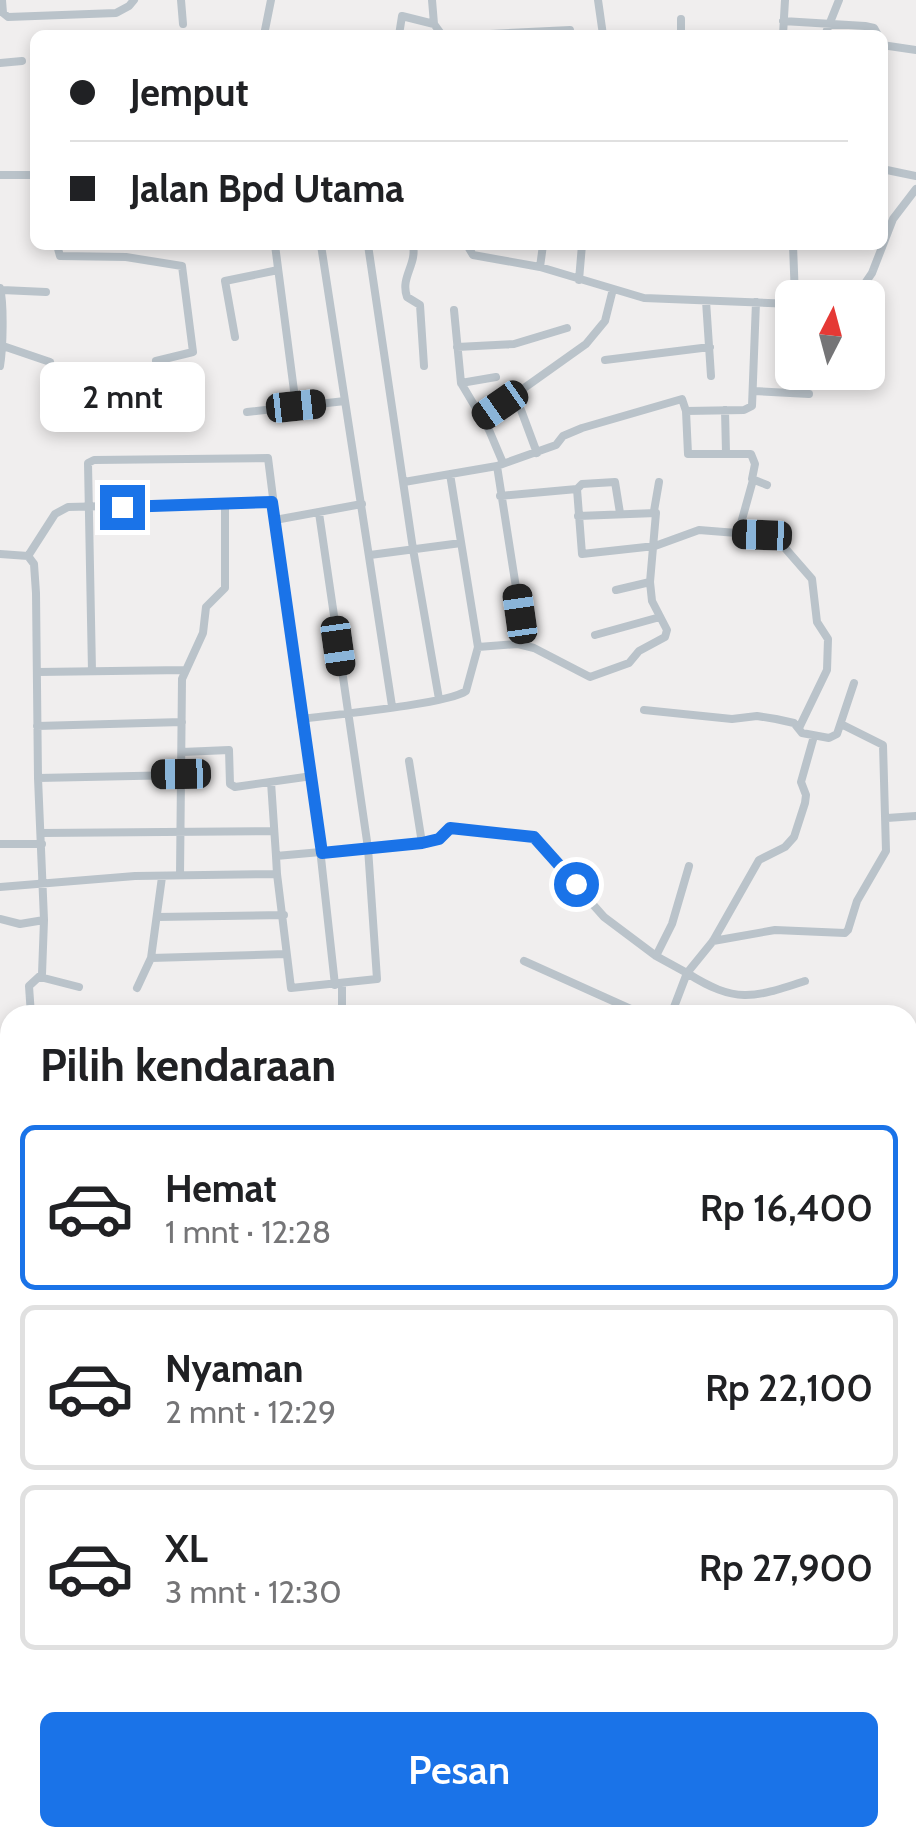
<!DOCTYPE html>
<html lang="id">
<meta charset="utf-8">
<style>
:root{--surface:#fff;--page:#f2f2f2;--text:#202124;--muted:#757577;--line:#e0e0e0;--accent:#1a73e8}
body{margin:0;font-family:Cabin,sans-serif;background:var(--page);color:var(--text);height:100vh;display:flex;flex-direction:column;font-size:38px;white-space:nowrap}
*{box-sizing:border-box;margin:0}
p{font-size:32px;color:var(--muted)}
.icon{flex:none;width:55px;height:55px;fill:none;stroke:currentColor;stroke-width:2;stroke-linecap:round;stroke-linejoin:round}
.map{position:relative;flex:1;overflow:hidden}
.sheet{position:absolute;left:0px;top:1005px;width:918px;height:842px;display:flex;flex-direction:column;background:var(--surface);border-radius:30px 30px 0 0;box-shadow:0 5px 15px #0003}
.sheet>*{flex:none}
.guide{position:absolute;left:30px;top:30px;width:858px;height:220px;border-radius:15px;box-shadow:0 5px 15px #0003;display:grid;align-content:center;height:220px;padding:0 40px;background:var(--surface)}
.needle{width:65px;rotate:6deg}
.controls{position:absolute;left:775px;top:280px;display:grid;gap:20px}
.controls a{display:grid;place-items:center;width:110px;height:110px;border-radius:15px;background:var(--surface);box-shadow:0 5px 15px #0003;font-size:50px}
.end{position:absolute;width:45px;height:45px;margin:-22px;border:12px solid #1a73e8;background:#fff;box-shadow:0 0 0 5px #fff}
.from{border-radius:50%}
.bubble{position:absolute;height:70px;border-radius:15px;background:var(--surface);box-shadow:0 5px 15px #0003;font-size:32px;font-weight:600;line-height:70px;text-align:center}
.car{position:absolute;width:30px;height:60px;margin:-30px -15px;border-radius:12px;box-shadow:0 0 8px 2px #0007;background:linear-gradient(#222 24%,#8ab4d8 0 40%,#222 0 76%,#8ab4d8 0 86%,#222 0)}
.guide b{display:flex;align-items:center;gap:35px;height:95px;font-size:38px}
.guide b+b{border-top:2px solid var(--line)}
.guide i{width:25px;height:25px;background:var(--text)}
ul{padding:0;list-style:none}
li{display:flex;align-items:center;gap:30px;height:165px;margin:0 20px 15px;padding:0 20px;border:5px solid var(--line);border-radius:15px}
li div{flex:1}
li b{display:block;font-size:38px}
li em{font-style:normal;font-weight:600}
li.selected{border-color:var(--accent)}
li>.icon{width:90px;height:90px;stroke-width:1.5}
h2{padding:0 40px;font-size:45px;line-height:120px}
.action{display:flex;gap:20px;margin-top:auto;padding:20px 40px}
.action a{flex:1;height:115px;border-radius:15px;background:var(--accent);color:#fff;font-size:40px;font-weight:600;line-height:115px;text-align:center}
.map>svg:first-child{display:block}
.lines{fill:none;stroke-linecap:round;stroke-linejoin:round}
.street{stroke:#bac3ca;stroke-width:8}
.secondary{stroke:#bbc5ce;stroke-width:11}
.route{stroke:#1a73e8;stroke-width:12}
</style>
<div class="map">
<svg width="916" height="1847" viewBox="0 0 916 1847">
<rect width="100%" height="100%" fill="#f0eeee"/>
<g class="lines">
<!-- street -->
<path class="street" d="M 2,0 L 3,13 L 8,17 L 116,13 L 129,6 L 134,0
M 181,0 L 183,24
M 432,0 L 434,24 L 442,35
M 598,0 L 603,35
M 681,19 L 681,35
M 783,21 L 865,26 L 874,28 L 878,35
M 264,35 L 271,0
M 399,35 L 402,16 L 434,24
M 470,35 L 570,30
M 783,35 L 785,0
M 825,35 L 839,0
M 882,45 L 916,50
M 0,63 L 22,61
M 882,169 L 916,176
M 0,175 L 35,175
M 57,245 L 60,256 L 126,257 L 182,266 L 193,352 L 156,361
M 275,245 L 296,406
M 321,245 L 392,706
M 368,245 L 413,549 L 439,699
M 413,245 C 417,265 400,277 407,297 L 420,305 L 424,366
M 467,245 L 473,255 L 540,267 L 644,298 L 792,304
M 793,245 L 795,298
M 540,267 L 543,245
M 579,280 L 582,245
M 0,288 C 4,304 3,348 0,366
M 2,290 L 46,292
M 855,298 L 872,273 L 893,219 L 916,189
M 706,301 L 711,376
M 454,310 L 461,383 L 489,430 L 503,463
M 235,337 L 225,281 L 278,270
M 3,346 L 50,362
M 457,347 L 514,344 L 567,328
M 605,360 L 710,347
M 461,383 L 496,377
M 754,391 L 809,394
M 521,410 L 537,453
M 725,410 L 726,453
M 686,411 L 744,410 L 752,406 L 756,302
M 247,412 L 345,401
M 482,418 L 586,344 L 605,321 L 613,289
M 497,466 L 556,445 L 563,436 L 582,428 L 682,399 L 686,411 L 688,454 L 751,454 L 755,464 L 752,479 L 767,485
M 404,482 L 497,466 L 520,613 L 518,644
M 577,489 L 582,484 L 615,482 L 620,513
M 500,496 L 577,489 L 582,554 L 655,546 L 699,530 L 762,535 L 778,540 L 812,579 L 817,622 L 828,639 L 827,670 L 799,728
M 654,511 L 659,482
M 275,520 L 362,504
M 738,534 L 753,480
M 0,554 L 28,556
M 370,555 L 461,543
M 28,556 L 34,564 L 36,593 L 38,778 L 44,920 L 42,974 L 29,986 L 31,1015
M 28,556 L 55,514 L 68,507 L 273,502
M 616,590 L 650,582
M 595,635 L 660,617
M 478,647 L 518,644 L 534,648 L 590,677 L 629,663 L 639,651 L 665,637 L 667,630 L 652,601 L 650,582 L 656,513 L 578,516
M 92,671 L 88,463 L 94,460 L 268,458 L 301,719 L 312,776 L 335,985
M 38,672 L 185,670
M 644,710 L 732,719 L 757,716 L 776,719 L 794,723 L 802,733 L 829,738 L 837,734 L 854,683
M 301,719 C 331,715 448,704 466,691 L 478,647 L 450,474
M 37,726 L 182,722
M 182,752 L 229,750 L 230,784 L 235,787 L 312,776
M 409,761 L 422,843
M 38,778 L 181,775
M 271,782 L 276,856
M 887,818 L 916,816
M 41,833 L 274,831
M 0,844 L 42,844
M 277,874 L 291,988 L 377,979 L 368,848 L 319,513
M 180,875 L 182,679 L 203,633 L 206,607 L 225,588 L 225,505
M 0,887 L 135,876 L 277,874 L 276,856 L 422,843 L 439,839 L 450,827 L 533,837 L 604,917 L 656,956 L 687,973 L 671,1015
M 157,917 L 284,915
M 0,919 L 20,924 L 44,920
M 713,941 L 775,930 L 845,933 L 848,930 L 857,901 L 886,851 L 883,745 L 841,724
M 656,956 L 672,924 L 689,866
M 151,958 L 286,954
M 524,961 L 644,1015
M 40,977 L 79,987
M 805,981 C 753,998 736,1004 687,973 L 713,941 L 759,860 L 785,847 L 794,837 L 805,803 L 806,795 L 801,782 L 814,736
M 137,988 L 151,958 L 162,877
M 342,1015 L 342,983
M 0,1057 L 10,1054
M 908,1136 L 916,1136
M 0,1156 L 10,1166
M 0,1257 L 0,1260
M 0,1342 L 10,1341
M 908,1454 L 916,1455
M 0,1455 L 10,1461
M 908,1624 L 916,1623
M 604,1847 L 606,1838
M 706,1847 L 707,1838"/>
<!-- secondary -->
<path class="secondary" d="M 0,1206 L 10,1200
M 908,1245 L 916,1243"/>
</g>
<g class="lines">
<!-- route -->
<path class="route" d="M 122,507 L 272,502 L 322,853 L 422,843 L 439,839 L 450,828 L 534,837 L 576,884"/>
</g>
</svg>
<div class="controls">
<a><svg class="needle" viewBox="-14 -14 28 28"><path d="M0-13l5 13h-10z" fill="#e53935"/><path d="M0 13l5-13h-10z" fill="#757577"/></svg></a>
</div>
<i class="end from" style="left:576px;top:884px"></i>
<i class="end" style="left:122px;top:507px"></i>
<div class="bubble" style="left:40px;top:362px;width:165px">2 mnt</div>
<i class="car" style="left:500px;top:405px;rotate:235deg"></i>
<i class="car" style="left:296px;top:406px;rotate:84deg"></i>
<i class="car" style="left:762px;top:535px;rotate:272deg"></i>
<i class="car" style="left:520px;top:614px;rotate:352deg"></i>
<i class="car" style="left:338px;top:646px;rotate:172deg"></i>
<i class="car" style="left:181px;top:774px;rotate:269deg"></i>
<div class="guide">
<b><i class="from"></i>Jemput</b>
<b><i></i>Jalan Bpd Utama</b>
</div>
<section class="sheet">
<h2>Pilih kendaraan</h2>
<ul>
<li class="selected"><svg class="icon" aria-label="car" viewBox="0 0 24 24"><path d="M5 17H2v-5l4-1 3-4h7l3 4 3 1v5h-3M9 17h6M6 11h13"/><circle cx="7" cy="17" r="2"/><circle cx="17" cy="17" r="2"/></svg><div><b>Hemat</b><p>1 mnt · 12:28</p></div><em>Rp 16,400</em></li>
<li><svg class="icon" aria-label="car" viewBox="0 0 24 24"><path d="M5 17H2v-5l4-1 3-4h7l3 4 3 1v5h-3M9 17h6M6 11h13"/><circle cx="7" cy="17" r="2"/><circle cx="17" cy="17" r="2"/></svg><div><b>Nyaman</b><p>2 mnt · 12:29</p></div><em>Rp 22,100</em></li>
<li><svg class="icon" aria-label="car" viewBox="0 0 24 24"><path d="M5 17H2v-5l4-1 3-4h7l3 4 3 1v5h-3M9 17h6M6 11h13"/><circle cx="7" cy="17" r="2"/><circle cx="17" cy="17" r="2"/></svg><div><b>XL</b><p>3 mnt · 12:30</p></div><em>Rp 27,900</em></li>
</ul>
<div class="action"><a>Pesan</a></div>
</section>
</div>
